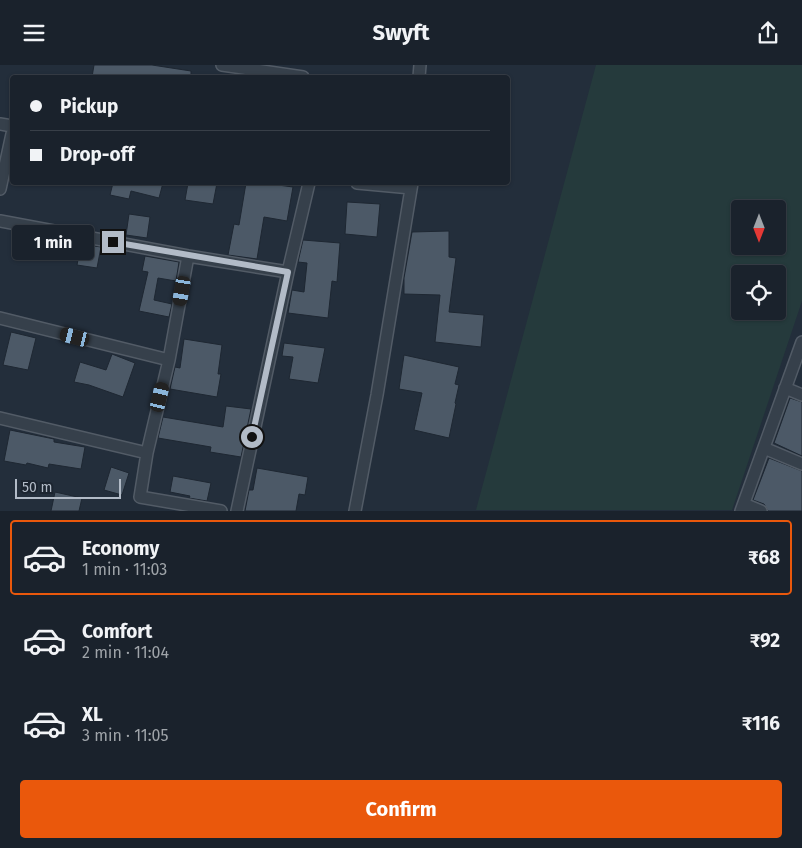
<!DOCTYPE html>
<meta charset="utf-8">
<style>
:root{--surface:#1a222c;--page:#272f38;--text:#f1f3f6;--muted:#9fa4a9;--line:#383f48;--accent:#ea580c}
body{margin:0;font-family:"Fira Sans",sans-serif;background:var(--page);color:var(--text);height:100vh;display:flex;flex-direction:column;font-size:19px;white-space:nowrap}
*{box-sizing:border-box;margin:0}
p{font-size:16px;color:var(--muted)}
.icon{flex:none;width:28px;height:28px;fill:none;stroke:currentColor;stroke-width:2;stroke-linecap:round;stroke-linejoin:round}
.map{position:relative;height:446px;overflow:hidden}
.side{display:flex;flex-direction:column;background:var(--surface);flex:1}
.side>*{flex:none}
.top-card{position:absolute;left:10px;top:10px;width:500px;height:110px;border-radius:5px;box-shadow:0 1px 4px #0004,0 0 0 1px var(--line);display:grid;align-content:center;height:110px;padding:0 20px;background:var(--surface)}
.needle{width:32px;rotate:180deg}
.tools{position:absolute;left:731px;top:135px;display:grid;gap:10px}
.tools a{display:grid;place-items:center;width:55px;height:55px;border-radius:5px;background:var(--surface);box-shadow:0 1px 4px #0004,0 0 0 1px var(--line);font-size:25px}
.scale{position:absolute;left:15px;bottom:12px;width:106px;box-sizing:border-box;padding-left:5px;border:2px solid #b2bbc7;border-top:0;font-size:14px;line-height:18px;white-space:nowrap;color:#b2bbc7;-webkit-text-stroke:4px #1c2530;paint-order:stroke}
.end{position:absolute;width:22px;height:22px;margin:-11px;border:6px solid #b2bbc7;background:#111;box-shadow:0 0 0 2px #111}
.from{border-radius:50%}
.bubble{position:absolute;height:35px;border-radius:5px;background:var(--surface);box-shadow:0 1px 4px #0004,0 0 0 1px var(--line);font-size:16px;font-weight:700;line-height:35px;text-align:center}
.car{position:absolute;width:15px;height:30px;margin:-15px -8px;border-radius:6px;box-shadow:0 0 4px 1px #0007;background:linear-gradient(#222 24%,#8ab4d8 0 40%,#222 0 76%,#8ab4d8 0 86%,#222 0)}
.top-card b{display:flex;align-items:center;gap:18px;height:48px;font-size:19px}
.top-card b+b{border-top:1px solid var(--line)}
.top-card i{width:12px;height:12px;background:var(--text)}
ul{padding:9px 0 0;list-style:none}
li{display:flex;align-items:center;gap:15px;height:75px;margin:0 10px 8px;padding:0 10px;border:2px solid transparent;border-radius:5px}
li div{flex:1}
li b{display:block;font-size:19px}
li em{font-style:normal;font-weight:700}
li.selected{border-color:var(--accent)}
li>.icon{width:45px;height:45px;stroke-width:1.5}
.cta{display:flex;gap:10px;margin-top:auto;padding:10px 20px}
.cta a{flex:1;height:58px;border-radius:5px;background:var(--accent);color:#fff;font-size:20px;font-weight:700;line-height:58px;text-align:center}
header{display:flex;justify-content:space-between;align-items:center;height:65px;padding:0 20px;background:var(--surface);font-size:22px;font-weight:700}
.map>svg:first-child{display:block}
.green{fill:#253a3c;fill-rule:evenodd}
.building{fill:#4c5967;stroke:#1e2732}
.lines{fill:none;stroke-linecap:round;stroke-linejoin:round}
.street-casing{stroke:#525b66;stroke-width:14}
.street{stroke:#36404b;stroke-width:11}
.route{stroke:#b2bbc7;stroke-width:6}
</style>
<header><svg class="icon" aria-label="menu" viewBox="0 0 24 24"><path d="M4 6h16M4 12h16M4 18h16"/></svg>Swyft<svg class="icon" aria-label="share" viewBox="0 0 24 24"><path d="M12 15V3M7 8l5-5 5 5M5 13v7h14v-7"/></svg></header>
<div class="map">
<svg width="802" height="446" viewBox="0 0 802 446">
<rect width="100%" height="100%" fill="#232e3b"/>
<!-- green -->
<path class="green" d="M 596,0 L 802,0 L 802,236 L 732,445 L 476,445 ZM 740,144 L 778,144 L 778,181 L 740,181 ZM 740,209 L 778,209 L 778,246 L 740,246 Z"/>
<!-- building -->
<path class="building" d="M 94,0 L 152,0 L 191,6 L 191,12 L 92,12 Z
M 113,118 L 163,118 L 159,133 L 131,126 L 129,134 L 110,130 Z
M 188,118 L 217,118 L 213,139 L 185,135 Z
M 246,118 L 263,118 L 293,122 L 287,156 L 264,152 L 257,194 L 228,190 L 234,159 L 239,160 Z
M 347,137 L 380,139 L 377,172 L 345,169 Z
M 129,149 L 150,152 L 147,173 L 126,170 Z
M 449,166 L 449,192 L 456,193 L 449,247 L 484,250 L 481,282 L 435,277 L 440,230 L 404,229 L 404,213 L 412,167 Z
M 303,175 L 340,178 L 337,217 L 332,216 L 328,253 L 288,248 L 292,225 L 304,227 L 307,198 L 298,197 Z
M 81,179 L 101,182 L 97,203 L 77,200 Z
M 145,191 L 179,197 L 176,216 L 158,213 L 154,235 L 172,239 L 169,252 L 139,246 L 148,207 L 142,206 Z
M 11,267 L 36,273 L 28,305 L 3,300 Z
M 184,274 L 222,280 L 218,309 L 221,309 L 217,332 L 170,324 L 175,302 L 180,303 Z
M 284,278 L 325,283 L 318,318 L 289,314 L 293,292 L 282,291 Z
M 112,289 L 135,298 L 123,332 L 89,320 L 74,317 L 80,297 L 106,305 Z
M 404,290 L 459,302 L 455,319 L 459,320 L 455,338 L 456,339 L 449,373 L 414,365 L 422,328 L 399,324 Z
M 790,333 L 802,337 L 802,391 L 774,378 Z
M 226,341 L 251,344 L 241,392 L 210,387 L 211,382 L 158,373 L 163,352 L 223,362 Z
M 10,365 L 54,374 L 54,377 L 85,382 L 81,404 L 49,399 L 48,403 L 27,398 L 26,400 L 4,396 Z
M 769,393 L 802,406 L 802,446 L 768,446 L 764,439 L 753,435 Z
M 111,402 L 129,408 L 122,430 L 104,425 Z
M 257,403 L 308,412 L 305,430 L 299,429 L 296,446 L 245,446 L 249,425 L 253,425 Z
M 173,411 L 211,418 L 207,436 L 189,433 L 190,431 L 170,427 Z
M 55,427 L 82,433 L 79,446 L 51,446 Z"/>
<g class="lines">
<!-- street casing -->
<g class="street-casing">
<path id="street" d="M 222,0 L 303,12
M 419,12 L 420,0
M 0,59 L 12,61
M 357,118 L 411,123
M 0,124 L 12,69
M 0,156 L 188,191 L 288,207
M 188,191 L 169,295 L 147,388 L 140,432 L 221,446
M 0,253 L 169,295
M 785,323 L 802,330
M 0,353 L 147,388
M 764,383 L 802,399
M 744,439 L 761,446
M 237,446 L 288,207 L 309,118
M 355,446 L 377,330 L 412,118
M 741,446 L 802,277"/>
</g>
<!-- street -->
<use href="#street" class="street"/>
</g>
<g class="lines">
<!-- route -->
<path class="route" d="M 113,177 L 288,207 L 252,372"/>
</g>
</svg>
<div class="tools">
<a><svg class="needle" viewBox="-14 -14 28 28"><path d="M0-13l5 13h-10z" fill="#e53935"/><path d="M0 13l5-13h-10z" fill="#9fa4a9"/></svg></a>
<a><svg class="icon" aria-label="locate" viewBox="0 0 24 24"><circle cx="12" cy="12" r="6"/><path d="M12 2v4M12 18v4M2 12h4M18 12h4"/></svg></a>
</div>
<div class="scale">50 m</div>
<i class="end from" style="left:252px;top:372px"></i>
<i class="end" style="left:113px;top:177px"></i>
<div class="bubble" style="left:12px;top:160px;width:82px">1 min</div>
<i class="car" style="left:182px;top:226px;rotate:190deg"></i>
<i class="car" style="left:75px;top:272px;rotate:284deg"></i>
<i class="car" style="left:160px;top:332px;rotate:13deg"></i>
<div class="top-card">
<b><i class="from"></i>Pickup</b>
<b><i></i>Drop-off</b>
</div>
</div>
<section class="side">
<ul>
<li class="selected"><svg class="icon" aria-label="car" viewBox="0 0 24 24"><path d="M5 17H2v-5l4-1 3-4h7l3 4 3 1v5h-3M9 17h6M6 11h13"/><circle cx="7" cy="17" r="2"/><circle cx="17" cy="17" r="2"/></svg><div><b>Economy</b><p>1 min · 11:03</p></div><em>₹68</em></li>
<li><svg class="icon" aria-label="car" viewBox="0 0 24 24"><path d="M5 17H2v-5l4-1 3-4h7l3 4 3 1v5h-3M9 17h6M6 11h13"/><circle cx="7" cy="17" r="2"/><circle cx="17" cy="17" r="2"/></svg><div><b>Comfort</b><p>2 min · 11:04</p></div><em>₹92</em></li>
<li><svg class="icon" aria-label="car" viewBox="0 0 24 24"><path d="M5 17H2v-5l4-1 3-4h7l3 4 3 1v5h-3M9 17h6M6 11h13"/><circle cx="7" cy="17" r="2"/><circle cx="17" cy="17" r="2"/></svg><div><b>XL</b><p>3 min · 11:05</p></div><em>₹116</em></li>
</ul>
<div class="cta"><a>Confirm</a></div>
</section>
